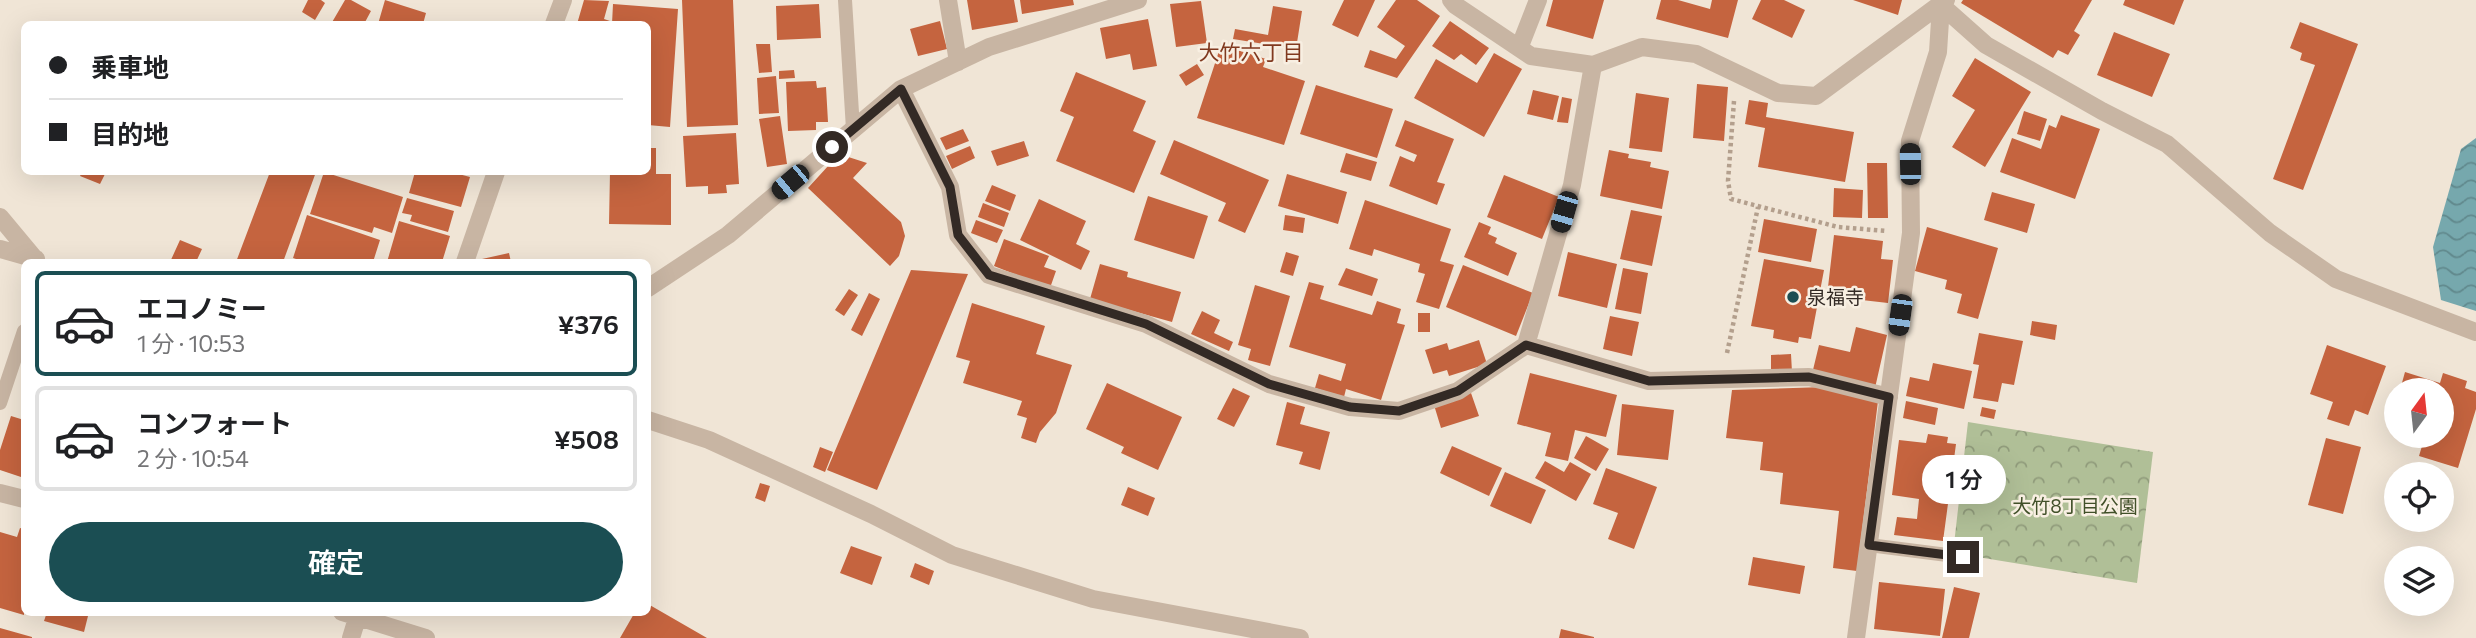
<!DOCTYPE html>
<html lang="ja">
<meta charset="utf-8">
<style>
:root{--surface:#fff;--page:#f2f2f2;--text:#202124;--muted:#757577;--line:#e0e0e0;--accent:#1b4e53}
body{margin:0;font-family:Commissioner,"Noto Sans JP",sans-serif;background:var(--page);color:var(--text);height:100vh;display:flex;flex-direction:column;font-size:26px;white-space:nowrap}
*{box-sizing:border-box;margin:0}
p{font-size:23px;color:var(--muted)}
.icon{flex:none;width:38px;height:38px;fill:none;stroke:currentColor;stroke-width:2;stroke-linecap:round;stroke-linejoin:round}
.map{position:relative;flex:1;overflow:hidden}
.side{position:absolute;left:21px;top:259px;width:630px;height:357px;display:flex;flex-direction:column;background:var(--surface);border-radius:10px;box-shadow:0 7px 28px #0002}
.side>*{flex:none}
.top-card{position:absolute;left:21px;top:21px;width:630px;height:154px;border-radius:10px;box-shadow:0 7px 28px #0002;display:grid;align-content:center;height:154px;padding:0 28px;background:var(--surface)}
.needle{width:46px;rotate:15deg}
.fabs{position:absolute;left:2384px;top:378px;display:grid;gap:14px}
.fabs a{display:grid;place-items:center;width:70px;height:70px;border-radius:50%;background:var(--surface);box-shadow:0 7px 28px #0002;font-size:35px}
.end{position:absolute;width:32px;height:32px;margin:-16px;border:9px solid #332a25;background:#fff;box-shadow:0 0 0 4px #fff}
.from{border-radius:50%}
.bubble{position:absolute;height:49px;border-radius:24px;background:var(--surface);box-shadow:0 7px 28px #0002;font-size:23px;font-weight:600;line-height:49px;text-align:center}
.car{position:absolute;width:21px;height:42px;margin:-21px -10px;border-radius:9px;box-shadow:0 0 5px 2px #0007;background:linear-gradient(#222 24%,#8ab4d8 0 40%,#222 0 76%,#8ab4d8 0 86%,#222 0)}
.top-card b{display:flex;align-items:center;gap:24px;height:66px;font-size:26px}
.top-card b+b{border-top:2px solid var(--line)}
.top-card i{width:18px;height:18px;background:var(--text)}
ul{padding:12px 0 0;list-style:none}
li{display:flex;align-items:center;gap:21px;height:105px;margin:0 14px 10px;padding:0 14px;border:4px solid var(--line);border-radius:10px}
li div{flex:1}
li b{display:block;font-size:26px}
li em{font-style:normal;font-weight:600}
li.on{border-color:var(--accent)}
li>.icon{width:63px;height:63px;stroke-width:1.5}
.cta{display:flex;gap:14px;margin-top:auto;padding:14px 28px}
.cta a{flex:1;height:80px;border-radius:42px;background:var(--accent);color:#fff;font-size:28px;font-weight:600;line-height:80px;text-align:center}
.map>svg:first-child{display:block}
.park{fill:url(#park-crowns)}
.water{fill:url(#water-waves)}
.building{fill:#c5643f}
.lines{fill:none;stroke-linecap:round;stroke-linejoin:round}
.path{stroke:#b39f8d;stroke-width:4.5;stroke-dasharray:3.5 3.5;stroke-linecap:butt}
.service{stroke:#c8b5a3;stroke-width:14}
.minor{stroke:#c8b5a3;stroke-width:18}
.route{stroke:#332a25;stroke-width:9}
.poi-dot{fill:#1b4e53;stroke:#f8efe2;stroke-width:2.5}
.labels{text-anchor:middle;stroke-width:5;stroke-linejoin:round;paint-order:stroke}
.poi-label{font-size:19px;fill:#332a25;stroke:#f8efe2;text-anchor:start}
.park-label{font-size:19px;fill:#415029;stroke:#f8efe2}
.neighbourhood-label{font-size:21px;fill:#80391f;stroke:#f8efe2}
</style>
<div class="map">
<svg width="2476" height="638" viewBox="0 0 2476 638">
<defs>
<pattern id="park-crowns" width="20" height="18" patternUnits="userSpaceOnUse" patternTransform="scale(1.75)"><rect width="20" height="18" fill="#b0bf97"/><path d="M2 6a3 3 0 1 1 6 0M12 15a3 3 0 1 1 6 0" fill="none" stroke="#909b7b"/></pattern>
<pattern id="water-waves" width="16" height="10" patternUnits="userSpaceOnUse" patternTransform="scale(1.75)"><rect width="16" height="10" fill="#76a8ad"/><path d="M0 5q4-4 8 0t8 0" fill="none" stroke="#61898d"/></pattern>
</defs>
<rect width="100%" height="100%" fill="#f0e5d6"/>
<!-- park -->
<path class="park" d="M 1968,422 L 2153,452 L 2137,583 L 1953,553 Z"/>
<!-- water -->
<path class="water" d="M 2476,138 L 2476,311 L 2441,300 L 2433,247 L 2461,149 Z"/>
<!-- building -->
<path class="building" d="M 308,0 L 321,0 L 325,3 L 315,20 L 302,12 Z
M 345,0 L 351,0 L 371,11 L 364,24 L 331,24 Z
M 385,0 L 426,13 L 423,24 L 378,24 Z
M 584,0 L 609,1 L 604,19 L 610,21 L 609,24 L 577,24 Z
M 682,0 L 733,0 L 738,125 L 687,127 Z
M 967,0 L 1014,0 L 1018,22 L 972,30 Z
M 1020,0 L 1073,0 L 1074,5 L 1022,14 Z
M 1344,0 L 1375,0 L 1358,37 L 1332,25 Z
M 1396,0 L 1417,0 L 1440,16 L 1397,78 L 1364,67 L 1370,50 L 1396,59 L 1405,46 L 1377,27 Z
M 1553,0 L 1604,0 L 1593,39 L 1546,26 Z
M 1661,0 L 1678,0 L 1710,9 L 1712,0 L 1738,0 L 1728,38 L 1656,19 Z
M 1761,0 L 1784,0 L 1805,10 L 1792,38 L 1752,19 Z
M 1853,0 L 1902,0 L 1898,15 Z
M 1963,0 L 2092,0 L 2074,31 L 2080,35 L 2068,55 L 2058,50 L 2053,58 L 1961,3 Z
M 2125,0 L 2184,0 L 2174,25 L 2123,5 Z
M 1201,1 L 1207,43 L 1176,47 L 1170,4 Z
M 613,4 L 678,9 L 670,127 L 648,125 L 648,24 L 612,24 Z
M 819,4 L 821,38 L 777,40 L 776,6 Z
M 1273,6 L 1302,11 L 1296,49 L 1233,39 L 1235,29 L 1268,35 Z
M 1148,19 L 1157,66 L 1133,70 L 1130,54 L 1106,59 L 1100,28 Z
M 940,21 L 947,49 L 918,56 L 910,29 Z
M 1450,21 L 1489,48 L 1476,65 L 1461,54 L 1454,60 L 1432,46 Z
M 2300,22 L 2358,44 L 2303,190 L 2273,179 L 2315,65 L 2300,60 L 2302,53 L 2290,48 Z
M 2114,32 L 2170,54 L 2152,97 L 2097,75 Z
M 756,44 L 770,44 L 772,72 L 759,73 Z
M 1221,45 L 1266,59 L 1263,67 L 1305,81 L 1284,145 L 1197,118 Z
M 1494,53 L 1522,69 L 1484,137 L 1414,98 L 1436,59 L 1477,83 Z
M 1975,58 L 2031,92 L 1985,167 L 1952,147 L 1975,110 L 1952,96 Z
M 1197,64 L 1204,75 L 1186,86 L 1179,75 Z
M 794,70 L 795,78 L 779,79 L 779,71 Z
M 1076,72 L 1146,101 L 1133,131 L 1156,141 L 1134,193 L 1056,161 L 1074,117 L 1060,111 Z
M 776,76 L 779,113 L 759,114 L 757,78 Z
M 816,81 L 817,88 L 826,87 L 828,122 L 816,122 L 816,130 L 788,131 L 786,82 Z
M 1697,84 L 1728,87 L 1724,141 L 1693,138 Z
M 1316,85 L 1393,109 L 1377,158 L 1300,134 Z
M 1533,90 L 1559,96 L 1553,120 L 1527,114 Z
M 1636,93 L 1669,98 L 1662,152 L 1629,148 Z
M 1562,97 L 1572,99 L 1568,123 L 1557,122 Z
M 1749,100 L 1768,103 L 1766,117 L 1854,132 L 1845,182 L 1758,167 L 1765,128 L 1745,124 Z
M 2024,111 L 2047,119 L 2040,141 L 2017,134 Z
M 2061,115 L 2100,129 L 2075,199 L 2000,172 L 2012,138 L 2041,149 L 2049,125 L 2056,128 Z
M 780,116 L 787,164 L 767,167 L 759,119 Z
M 1405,120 L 1454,139 L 1437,182 L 1445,184 L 1437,205 L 1389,186 L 1400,156 L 1414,162 L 1417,155 L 1395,146 Z
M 963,129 L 969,141 L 946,150 L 940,138 Z
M 736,133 L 739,184 L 726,185 L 727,193 L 708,194 L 708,186 L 686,187 L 683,136 Z
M 1174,140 L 1269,180 L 1245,233 L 1218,221 L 1226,203 L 1160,174 Z
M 1024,141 L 1029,156 L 997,166 L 991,151 Z
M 970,146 L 975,158 L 952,169 L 946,156 Z
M 648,148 L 656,148 L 656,174 L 671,174 L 671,225 L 609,224 L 610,172 L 648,172 Z
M 1609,150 L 1629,154 L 1628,158 L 1651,162 L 1650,167 L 1669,171 L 1662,209 L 1600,196 Z
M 1346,153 L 1377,162 L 1371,181 L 1340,172 Z
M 839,154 L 867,163 L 853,178 L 901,222 L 905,236 L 899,256 L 890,266 L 808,188 Z
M 1867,163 L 1887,163 L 1888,218 L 1868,218 Z
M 82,172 L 106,172 L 100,184 L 80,176 Z
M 270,172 L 316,172 L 283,262 L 236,262 Z
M 324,172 L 403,197 L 392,233 L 374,227 L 372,233 L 310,214 Z
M 415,172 L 451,172 L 470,177 L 461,207 L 409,193 Z
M 1287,174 L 1347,192 L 1338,224 L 1278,206 Z
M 1504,175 L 1559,197 L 1542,239 L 1487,217 Z
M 992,185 L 1016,195 L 1010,211 L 985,201 Z
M 1834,188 L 1863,190 L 1862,218 L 1833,217 Z
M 1992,192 L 2035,204 L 2027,233 L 1984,220 Z
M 1148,196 L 1208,216 L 1194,259 L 1134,240 Z
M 407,198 L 454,211 L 448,232 L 410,221 L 412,215 L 402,213 Z
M 1039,199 L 1086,221 L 1076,244 L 1090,251 L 1081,270 L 1020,240 Z
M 1365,200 L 1451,229 L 1440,261 L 1454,265 L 1439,309 L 1416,302 L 1425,274 L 1418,272 L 1420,264 L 1374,249 L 1372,256 L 1349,249 Z
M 983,203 L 1009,213 L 1004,227 L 978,217 Z
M 1631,210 L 1662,216 L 1652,266 L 1620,259 Z
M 307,215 L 380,240 L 373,262 L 305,262 L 293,258 Z
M 1285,215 L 1305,218 L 1303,233 L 1283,230 Z
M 1764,219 L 1817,229 L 1811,262 L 1758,252 Z
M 976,220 L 1003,230 L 997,243 L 971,233 Z
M 399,221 L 450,236 L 442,262 L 387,262 Z
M 1479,222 L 1491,227 L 1488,234 L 1497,238 L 1495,243 L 1517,253 L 1508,276 L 1464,257 Z
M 1927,227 L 1998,248 L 1978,319 L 1957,313 L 1962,294 L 1945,289 L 1947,280 L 1915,271 Z
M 1834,235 L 1883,241 L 1881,259 L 1893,260 L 1888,303 L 1827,296 Z
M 1004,239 L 1049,256 L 1044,267 L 1056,271 L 1050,288 L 994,266 Z
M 180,240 L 202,249 L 196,262 L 170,262 Z
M 1286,252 L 1299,256 L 1293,276 L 1280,272 Z
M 1568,252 L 1617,264 L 1607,308 L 1558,296 Z
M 509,253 L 511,262 L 483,262 L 482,259 Z
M 1764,259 L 1824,270 L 1811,339 L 1799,337 L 1798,343 L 1773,338 L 1774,330 L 1751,326 Z
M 1100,264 L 1128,272 L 1127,277 L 1181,292 L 1172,322 L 1090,299 Z
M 1463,265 L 1533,293 L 1516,336 L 1446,307 Z
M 1346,268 L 1378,279 L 1372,296 L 1338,285 Z
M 1623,268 L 1648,273 L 1641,314 L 1615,309 Z
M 911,270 L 968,274 L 877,490 L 827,470 Z
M 1309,282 L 1324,286 L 1320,299 L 1372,315 L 1377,301 L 1401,309 L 1397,323 L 1405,325 L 1381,400 L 1346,389 L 1344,397 L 1315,388 L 1319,374 L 1341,381 L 1346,364 L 1289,347 Z
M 1255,285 L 1290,296 L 1270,366 L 1248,360 L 1251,349 L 1238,345 Z
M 849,289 L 858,295 L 844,316 L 835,310 Z
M 869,293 L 880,299 L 862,336 L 851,330 Z
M 972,303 L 1045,326 L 1036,354 L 1072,365 L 1056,413 L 1040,432 L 1036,443 L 1021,438 L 1027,418 L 1017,415 L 1022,401 L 963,383 L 970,361 L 956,357 Z
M 1202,311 L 1220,320 L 1214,333 L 1233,342 L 1229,351 L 1191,334 Z
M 1418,313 L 1430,313 L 1430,332 L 1418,332 Z
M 1610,316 L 1639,322 L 1632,356 L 1603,349 Z
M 2032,321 L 2057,325 L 2055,340 L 2030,335 Z
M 1856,327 L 1887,335 L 1875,388 L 1812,374 L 1819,345 L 1850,352 Z
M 1979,333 L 2023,341 L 2014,385 L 2002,383 L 1998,402 L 1973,398 L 1979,365 L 1973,364 Z
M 1479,340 L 1487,364 L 1449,376 L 1447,370 L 1433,374 L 1425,350 L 1447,343 L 1449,350 Z
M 2327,345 L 2386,366 L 2368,415 L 2355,410 L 2349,426 L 2327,419 L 2333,402 L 2310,394 Z
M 1791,354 L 1792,372 L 1771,372 L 1771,355 Z
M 1933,363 L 1972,371 L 1964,409 L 1906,396 L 1910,377 L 1929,381 Z
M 2405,372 L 2440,383 L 2443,373 L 2467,381 L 2465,388 L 2476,392 L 2476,409 L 2458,468 L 2419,456 L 2425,436 L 2441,436 L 2441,390 L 2400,390 Z
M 1530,373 L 1617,395 L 1606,437 L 1575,430 L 1568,461 L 1545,456 L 1551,433 L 1517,424 Z
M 1107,383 L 1182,417 L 1158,470 L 1121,453 L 1124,447 L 1086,429 Z
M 1824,387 L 1878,401 L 1857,571 L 1833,568 L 1839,511 L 1780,504 L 1783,473 L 1760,470 L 1763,442 L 1726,438 L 1732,390 Z
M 1233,388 L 1250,396 L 1234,427 L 1217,419 Z
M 1471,393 L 1479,416 L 1441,428 L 1434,405 Z
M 1906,401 L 1938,408 L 1935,425 L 1903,418 Z
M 1287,402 L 1305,407 L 1300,424 L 1330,432 L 1320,470 L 1299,464 L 1303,452 L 1276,445 Z
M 1622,404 L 1674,410 L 1668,460 L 1617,455 Z
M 1982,407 L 1996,410 L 1994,419 L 1980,416 Z
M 11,416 L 24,420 L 24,478 L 0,470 L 0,450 Z
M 1928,434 L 1948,437 L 1947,443 L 1956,444 L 1943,541 L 1894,535 L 1897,517 L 1917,519 L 1919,499 L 1892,495 L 1899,440 L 1926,443 Z
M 1586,436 L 1609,449 L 1596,471 L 1574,458 Z
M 2326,438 L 2361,447 L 2343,514 L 2308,505 Z
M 1452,446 L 1502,468 L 1489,496 L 1440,473 Z
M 820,447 L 833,452 L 825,472 L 813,467 Z
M 1545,461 L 1564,472 L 1570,462 L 1591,474 L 1576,501 L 1535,478 Z
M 1606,468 L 1657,487 L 1634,549 L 1608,539 L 1618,513 L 1593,504 Z
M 1505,472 L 1546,490 L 1531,524 L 1490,506 Z
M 760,483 L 770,486 L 765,502 L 755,498 Z
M 1128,487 L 1155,498 L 1148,516 L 1121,505 Z
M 20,528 L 24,529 L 24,615 L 0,608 L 0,532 L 17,537 Z
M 851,546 L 882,557 L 872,585 L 840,573 Z
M 1753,557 L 1805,566 L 1800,594 L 1748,585 Z
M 915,563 L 934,571 L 929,585 L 910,577 Z
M 1879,582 L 1945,589 L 1940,636 L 1874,629 Z
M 1954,587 L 1980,593 L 1969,638 L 1942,638 Z
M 648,604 L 707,638 L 620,638 L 635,612 L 648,612 Z
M 47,612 L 89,612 L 84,632 L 44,621 Z
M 0,628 L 32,637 L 32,638 L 0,638 Z
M 1561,629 L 1594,637 L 1594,638 L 1559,638 Z"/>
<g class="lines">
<!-- path -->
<path class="path" d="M 1734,101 L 1728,181 L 1731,199 L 1838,227 L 1886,231
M 1727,353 L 1758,207"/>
<!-- service -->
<path class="service" d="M 845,0 L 853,129
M 0,403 L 24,331
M 1869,545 L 1963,557"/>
<!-- minor -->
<path class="minor" d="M 948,0 L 958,62
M 1451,0 L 1455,5 L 1531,56 L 1593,65 L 1642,47 L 1696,54 L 1778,93 L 1816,96 L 1946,0
M 1941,5 L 1986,45 L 2102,111 L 2167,144 L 2270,233 L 2336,279 L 2476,332
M 554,24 L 563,0
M 1520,46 L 1538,0
M 901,89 L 950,187 L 958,235 L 989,275 L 1146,324 L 1269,384 L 1350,407 L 1399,411 L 1458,391 L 1526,345 L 1572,185 L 1593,65
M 0,217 L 35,259
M 0,249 L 36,259
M 465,262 L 496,172
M 648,288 L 728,235 L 901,89 L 989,47 L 1138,0
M 1526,345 L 1649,381 L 1809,377 L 1889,397
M 648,420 L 709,440 L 871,514 L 952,555 L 1093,599 L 1300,638
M 0,493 L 24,499
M 342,612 L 426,638
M 351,638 L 359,612
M 1856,638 L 1911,233 L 1910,141 L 1938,52 L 1941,5"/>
</g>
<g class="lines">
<!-- route -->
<path class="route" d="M 832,147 L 901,89 L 950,187 L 958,235 L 989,275 L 1146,324 L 1269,384 L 1350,407 L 1399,411 L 1458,391 L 1526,345 L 1649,381 L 1809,377 L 1889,397 L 1869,545 L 1963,557"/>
</g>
<!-- markers -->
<circle class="poi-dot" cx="1793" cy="297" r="7"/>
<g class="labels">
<!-- poi labels -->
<g class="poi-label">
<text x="1807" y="304">泉福寺</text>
</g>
<!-- park labels -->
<g class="park-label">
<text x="2075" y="513">大竹8丁目公園</text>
</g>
<!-- neighbourhood labels -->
<g class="neighbourhood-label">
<text x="1251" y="60">大竹六丁目</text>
</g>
</g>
</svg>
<div class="fabs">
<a><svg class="needle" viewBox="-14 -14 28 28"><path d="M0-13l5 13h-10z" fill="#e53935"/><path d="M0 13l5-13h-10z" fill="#757577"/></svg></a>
<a><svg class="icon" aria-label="locate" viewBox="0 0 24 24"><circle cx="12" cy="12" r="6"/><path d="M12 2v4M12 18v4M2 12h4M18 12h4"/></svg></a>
<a><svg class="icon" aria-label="layers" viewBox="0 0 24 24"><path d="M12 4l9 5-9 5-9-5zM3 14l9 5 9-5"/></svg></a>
</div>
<i class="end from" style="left:832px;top:147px"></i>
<i class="end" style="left:1963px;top:557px"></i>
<div class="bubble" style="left:1922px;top:455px;width:84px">1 分</div>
<i class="car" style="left:1910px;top:164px;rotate:359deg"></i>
<i class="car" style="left:790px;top:182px;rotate:230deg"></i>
<i class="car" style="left:1564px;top:212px;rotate:196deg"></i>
<i class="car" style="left:1900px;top:315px;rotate:188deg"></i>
<div class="top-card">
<b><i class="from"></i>乗車地</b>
<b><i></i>目的地</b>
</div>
<section class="side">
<ul>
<li class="on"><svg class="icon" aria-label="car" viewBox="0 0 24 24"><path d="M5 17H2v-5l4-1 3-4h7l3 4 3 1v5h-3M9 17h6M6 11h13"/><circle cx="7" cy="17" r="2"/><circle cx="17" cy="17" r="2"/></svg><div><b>エコノミー</b><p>1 分 · 10:53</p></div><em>¥376</em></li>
<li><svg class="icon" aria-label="car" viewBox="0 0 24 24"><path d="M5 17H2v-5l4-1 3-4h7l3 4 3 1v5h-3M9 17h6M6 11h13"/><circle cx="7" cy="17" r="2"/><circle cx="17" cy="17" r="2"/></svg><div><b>コンフォート</b><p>2 分 · 10:54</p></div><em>¥508</em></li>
</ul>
<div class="cta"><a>確定</a></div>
</section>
</div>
